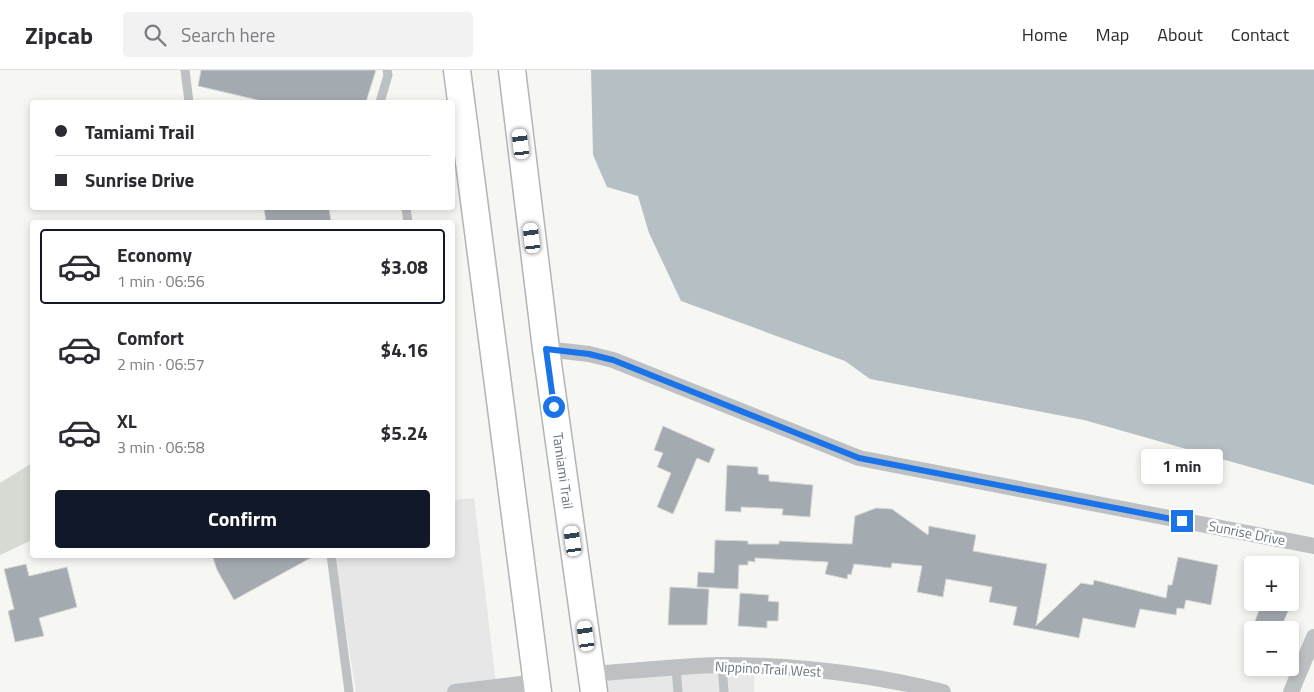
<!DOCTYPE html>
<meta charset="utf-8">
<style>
:root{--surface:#fff;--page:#f2f2f3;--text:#2b2b33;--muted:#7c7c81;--line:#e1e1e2;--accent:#111827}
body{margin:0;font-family:"Titillium Web",sans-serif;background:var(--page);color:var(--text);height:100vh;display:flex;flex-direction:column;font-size:19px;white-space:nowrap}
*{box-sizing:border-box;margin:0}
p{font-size:16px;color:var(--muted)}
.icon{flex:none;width:28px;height:28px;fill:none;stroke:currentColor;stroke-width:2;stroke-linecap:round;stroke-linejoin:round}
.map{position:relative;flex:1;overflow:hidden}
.panel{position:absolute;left:30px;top:150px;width:425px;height:338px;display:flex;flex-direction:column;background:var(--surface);border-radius:5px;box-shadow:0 2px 8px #0003}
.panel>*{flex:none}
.guide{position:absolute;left:30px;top:30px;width:425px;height:110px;border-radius:5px;box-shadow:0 2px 8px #0003;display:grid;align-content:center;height:110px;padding:0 25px;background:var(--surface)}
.tools{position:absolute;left:1244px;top:486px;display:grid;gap:10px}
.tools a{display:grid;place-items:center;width:55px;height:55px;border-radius:5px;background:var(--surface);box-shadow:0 2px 8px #0003;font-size:25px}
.end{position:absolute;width:22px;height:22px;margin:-11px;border:6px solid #1a73e8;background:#fff;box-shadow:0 0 0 2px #fff}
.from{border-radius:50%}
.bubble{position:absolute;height:35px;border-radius:5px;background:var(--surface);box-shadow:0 2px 8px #0003;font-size:16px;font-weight:700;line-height:35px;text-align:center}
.car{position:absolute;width:15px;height:30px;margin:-15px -8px;border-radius:6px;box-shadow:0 0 4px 1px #0007;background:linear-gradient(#fff 24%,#345 0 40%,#fff 0 76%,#345 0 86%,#fff 0)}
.guide b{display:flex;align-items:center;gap:18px;height:48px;font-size:19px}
.guide b+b{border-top:1px solid var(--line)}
.guide i{width:12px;height:12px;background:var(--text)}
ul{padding:9px 0 0;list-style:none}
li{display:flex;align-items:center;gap:15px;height:75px;margin:0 10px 8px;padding:0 15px;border:2px solid transparent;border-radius:5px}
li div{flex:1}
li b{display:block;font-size:19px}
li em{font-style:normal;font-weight:700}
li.active{border-color:var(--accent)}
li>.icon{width:45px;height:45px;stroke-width:1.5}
.button{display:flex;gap:10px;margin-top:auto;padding:10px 25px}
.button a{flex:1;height:58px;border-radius:5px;background:var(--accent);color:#fff;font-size:20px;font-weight:700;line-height:58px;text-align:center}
header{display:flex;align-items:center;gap:30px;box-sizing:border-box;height:70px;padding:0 25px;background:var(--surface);border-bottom:1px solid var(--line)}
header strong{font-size:24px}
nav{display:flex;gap:28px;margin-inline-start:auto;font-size:18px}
.search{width:350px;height:45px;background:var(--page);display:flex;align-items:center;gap:12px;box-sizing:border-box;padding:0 18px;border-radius:5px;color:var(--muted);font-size:19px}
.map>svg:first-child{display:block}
.built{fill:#e6e7e6}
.green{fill:#d5dad3}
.water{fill:#b6c0c4}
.building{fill:#a4abb0;stroke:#d7d7d6}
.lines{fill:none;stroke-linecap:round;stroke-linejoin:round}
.primary-casing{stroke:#b1b5b8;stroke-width:29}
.service{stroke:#bdc1c4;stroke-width:9}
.minor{stroke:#bdc1c4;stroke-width:16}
.primary{stroke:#fff;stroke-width:26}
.route{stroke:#1a73e8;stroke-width:6}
.labels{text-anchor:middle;stroke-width:5;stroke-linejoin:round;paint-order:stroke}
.street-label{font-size:14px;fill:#687581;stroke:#fff}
</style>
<header>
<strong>Zipcab</strong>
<div class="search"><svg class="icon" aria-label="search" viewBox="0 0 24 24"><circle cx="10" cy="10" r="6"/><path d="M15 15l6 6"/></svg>Search here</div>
<nav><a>Home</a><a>Map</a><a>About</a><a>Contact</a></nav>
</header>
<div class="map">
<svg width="1314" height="622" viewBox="0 0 1314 622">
<rect width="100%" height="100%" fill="#f6f6f3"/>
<!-- built -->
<path class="built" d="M 474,428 L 497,622 L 356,622 L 334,485 L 452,485 L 453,430 Z
M 600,596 L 754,604 L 754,622 L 604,622 Z"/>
<!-- green -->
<path class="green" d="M 32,393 L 32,470 L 0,485 L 0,413 Z"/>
<!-- water -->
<path class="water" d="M 591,0 L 1314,0 L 1314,415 L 1084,350 L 870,309 L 845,291 L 681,231 L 649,163 L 638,126 L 607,117 L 593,85 Z"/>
<!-- building -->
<path class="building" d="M 201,0 L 376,0 L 366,32 L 266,32 L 198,16 Z
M 264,138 L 329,138 L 331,152 L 266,152 Z
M 663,356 L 715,379 L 709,393 L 697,388 L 673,444 L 657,437 L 671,403 L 657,397 L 663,383 L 654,380 Z
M 727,395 L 758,397 L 758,404 L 769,405 L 769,411 L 813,415 L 810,447 L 782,445 L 783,439 L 741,437 L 741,442 L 725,441 Z
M 876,438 L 892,439 L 928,465 L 929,456 L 976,465 L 973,481 L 1047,494 L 1036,556 L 1081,513 L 1093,515 L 1094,510 L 1166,528 L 1168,515 L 1172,515 L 1178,487 L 1218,495 L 1211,535 L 1186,530 L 1184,539 L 1177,538 L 1176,545 L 1140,539 L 1135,558 L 1083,548 L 1079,568 L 1013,555 L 1017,537 L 989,532 L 992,517 L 946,509 L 943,527 L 917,522 L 922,496 L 892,493 L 891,498 L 854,494 L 851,505 L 848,504 L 847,509 L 825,504 L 828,492 L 755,488 L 755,492 L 748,491 L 748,495 L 739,495 L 738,519 L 697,517 L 698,502 L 714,503 L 715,470 L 748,471 L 748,474 L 779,474 L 779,471 L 852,474 L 855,446 Z
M 212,485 L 316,485 L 234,530 L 217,500 Z
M 26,494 L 29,506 L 67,497 L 77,537 L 39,548 L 44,566 L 15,572 L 8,541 L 14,539 L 4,499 Z
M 670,517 L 709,519 L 707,555 L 668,555 Z
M 740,523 L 769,525 L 768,531 L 779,532 L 778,551 L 767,551 L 767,558 L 738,556 Z
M 1262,532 L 1273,532 L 1289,539 L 1280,560 L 1263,560 L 1266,555 L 1255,551 Z"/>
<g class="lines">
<!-- primary casing -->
<g class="primary-casing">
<g id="primary">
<path d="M 457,0 L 538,622"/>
<path id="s1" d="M 512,0 L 546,279 L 594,622"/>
</g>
</g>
<!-- service -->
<path class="service" d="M 185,0 L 189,32
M 380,32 L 388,5 L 387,0
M 406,138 L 408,152
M 331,485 L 349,622
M 722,595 L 724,622
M 676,597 L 678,622"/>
<!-- minor -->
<path class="minor" d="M 546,279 L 589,284 L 613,290 L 859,388 L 1314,476
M 591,604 C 634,601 677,596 721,595 C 795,595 871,604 943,622
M 455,622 L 537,612
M 1291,622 L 1314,567"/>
<!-- primary -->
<use href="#primary" class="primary"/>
</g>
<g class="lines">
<!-- route -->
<path class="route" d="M 554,337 L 546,279 L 589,284 L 613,290 L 859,388 L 1182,451"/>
</g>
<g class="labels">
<!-- street labels -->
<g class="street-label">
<text dy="5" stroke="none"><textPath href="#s1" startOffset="404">Tamiami Trail</textPath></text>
<text transform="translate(1247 463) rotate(11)" y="5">Sunrise Drive</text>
<text transform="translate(768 599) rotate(3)" y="5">Nippino Trail West</text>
</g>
</g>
</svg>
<div class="tools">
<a>+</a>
<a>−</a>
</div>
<i class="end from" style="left:554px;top:337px"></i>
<i class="end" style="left:1182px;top:451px"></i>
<div class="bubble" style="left:1141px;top:379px;width:82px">1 min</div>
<i class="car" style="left:521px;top:74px;rotate:353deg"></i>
<i class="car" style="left:532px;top:168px;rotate:353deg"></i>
<i class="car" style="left:573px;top:471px;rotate:352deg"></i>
<i class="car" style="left:586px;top:566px;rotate:352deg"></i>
<div class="guide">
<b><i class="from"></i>Tamiami Trail</b>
<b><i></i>Sunrise Drive</b>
</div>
<section class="panel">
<ul>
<li class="active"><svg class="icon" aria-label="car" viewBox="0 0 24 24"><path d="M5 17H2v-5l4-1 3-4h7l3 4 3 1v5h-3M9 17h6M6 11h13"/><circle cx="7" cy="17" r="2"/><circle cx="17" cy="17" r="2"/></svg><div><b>Economy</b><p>1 min · 06:56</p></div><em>$3.08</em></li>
<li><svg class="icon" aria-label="car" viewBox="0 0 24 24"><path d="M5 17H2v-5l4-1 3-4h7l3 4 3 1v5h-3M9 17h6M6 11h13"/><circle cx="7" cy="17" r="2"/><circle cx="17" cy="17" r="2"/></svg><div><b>Comfort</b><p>2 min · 06:57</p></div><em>$4.16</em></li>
<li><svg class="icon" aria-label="car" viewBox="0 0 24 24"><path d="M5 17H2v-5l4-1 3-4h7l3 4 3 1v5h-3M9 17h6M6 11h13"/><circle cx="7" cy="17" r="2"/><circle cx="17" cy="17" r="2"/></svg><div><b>XL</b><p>3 min · 06:58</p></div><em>$5.24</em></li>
</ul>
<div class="button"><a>Confirm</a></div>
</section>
</div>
